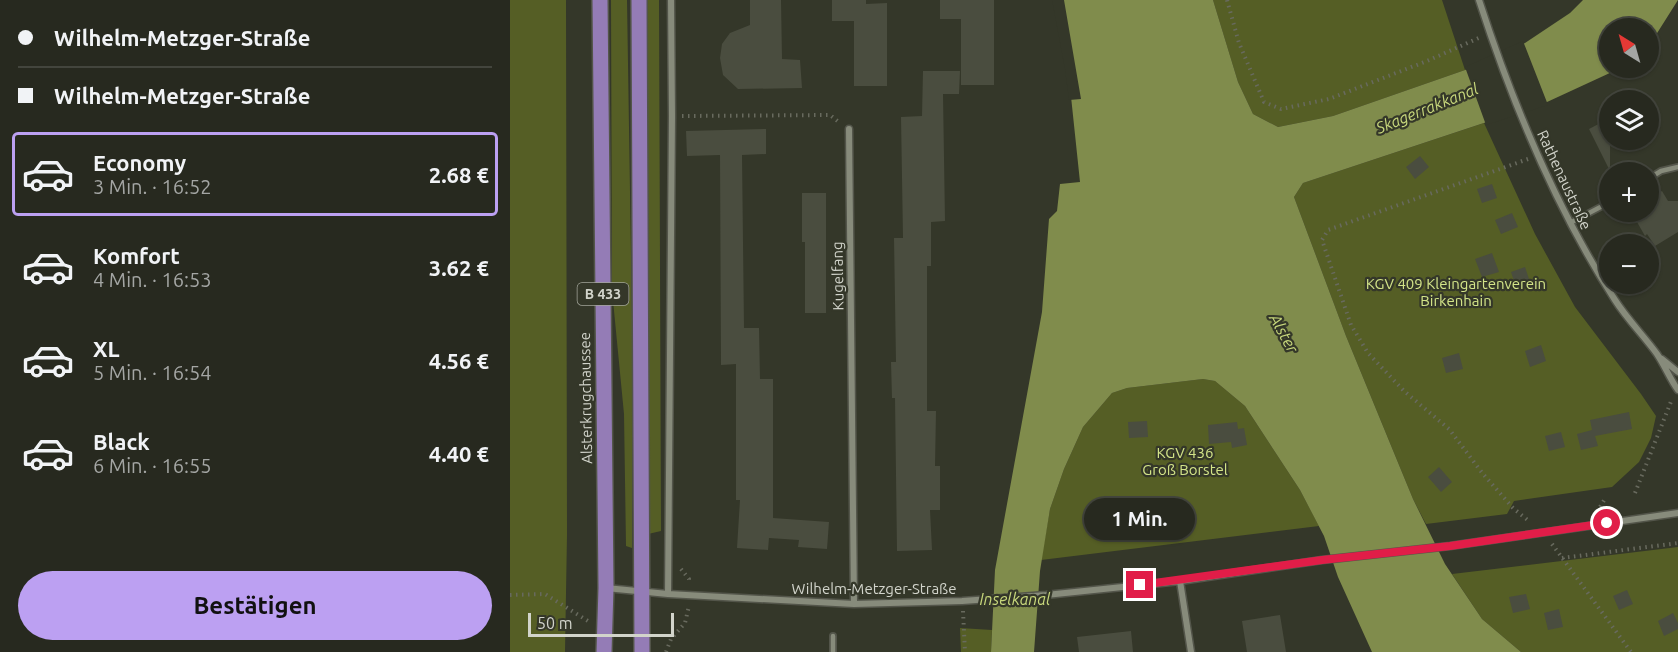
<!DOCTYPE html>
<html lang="de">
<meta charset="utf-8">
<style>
:root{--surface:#27291f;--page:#2f3128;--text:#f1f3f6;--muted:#a4a6a4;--line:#43453d;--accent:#bca0f2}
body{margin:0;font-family:Ubuntu,sans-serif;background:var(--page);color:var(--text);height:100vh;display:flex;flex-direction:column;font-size:22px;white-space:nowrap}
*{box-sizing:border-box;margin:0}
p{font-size:20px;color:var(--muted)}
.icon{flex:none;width:33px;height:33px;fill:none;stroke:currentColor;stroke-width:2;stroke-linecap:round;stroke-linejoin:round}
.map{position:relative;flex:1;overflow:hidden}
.side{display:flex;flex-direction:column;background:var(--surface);width:510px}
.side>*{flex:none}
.top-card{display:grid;align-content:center;height:132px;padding:0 18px;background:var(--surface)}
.needle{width:39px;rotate:323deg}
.fabs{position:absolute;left:1089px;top:18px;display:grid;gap:12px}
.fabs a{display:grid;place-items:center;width:60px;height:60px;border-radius:50%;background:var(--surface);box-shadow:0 2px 4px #0004,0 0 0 2px var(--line);font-size:30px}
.scale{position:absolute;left:18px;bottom:15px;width:146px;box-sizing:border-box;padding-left:6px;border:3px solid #d2d4cb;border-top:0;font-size:16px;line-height:21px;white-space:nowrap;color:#d2d4cb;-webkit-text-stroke:4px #343729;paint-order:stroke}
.end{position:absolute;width:27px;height:27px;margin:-14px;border:8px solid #e11d48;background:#fff;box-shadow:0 0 0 3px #fff}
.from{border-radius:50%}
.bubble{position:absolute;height:42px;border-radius:21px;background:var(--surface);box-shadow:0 2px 4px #0004,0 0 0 2px var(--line);font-size:20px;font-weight:600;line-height:42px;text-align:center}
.top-card b{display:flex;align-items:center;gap:21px;height:57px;font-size:22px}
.top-card b+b{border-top:2px solid var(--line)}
.top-card i{width:15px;height:15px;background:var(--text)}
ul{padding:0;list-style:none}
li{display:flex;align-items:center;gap:18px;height:84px;margin:0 12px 9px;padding:0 6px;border:3px solid transparent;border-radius:6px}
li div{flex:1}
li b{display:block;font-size:22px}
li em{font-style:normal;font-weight:600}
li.selected{border-color:var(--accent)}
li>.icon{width:54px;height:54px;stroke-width:1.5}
.cta{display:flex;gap:12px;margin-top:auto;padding:12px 18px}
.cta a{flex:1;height:69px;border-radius:36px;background:var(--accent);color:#111;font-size:24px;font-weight:600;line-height:69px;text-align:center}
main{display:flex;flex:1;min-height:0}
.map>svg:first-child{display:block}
.green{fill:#555e25}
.water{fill:#808c4c}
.pier{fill:#343729}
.building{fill:#4a4d3f}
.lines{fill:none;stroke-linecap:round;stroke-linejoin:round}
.service-casing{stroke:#53554a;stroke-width:8}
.minor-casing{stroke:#53554a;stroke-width:9}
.primary-casing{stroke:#53554a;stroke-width:18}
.path{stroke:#686a5e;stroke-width:4;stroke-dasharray:1.5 4.5;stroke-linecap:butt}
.service{stroke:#878b7b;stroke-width:4.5}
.minor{stroke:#878b7b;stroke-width:6}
.primary{stroke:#947cb6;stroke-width:15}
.route{stroke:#e11d48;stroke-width:8}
.labels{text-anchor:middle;stroke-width:4.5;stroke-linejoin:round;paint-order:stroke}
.shield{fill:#343729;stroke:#a3a59a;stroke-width:1.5}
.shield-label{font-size:14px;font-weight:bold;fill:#d2d4cb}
.street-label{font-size:15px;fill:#d2d4cb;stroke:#343729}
.park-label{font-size:15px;fill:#d3e488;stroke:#343729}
.water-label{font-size:16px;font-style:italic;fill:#c8d87c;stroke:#343729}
</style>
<main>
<section class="side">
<div class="top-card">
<b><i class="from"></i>Wilhelm-Metzger-Straße</b>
<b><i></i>Wilhelm-Metzger-Straße</b>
</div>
<ul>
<li class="selected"><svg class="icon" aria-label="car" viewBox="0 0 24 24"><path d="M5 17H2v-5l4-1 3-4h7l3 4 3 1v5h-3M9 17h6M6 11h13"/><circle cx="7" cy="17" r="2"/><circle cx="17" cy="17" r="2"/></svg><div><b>Economy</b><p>3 Min. · 16:52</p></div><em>2.68 €</em></li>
<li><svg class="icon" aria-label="car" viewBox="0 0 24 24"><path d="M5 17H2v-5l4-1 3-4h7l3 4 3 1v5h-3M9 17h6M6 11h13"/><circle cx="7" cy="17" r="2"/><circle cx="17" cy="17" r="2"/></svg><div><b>Komfort</b><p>4 Min. · 16:53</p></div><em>3.62 €</em></li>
<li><svg class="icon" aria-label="car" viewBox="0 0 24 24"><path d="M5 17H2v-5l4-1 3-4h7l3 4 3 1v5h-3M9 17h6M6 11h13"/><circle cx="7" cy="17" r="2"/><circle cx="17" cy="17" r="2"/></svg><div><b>XL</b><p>5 Min. · 16:54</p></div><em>4.56 €</em></li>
<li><svg class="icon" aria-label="car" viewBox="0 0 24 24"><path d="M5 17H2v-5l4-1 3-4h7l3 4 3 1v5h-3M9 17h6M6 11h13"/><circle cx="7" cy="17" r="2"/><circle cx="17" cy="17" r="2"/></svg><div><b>Black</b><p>6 Min. · 16:55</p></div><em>4.40 €</em></li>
</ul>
<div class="cta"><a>Bestätigen</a></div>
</section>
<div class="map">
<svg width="1168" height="652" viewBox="0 0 1168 652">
<rect width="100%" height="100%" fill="#343729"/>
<!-- green -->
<path class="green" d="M 0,0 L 56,0 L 57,534 L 55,652 L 0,652 Z
M 101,0 L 117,0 L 122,318 L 122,548 L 116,546 L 114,414 L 102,290 Z
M 138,0 L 149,0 L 151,531 L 138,534 Z
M 703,0 L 932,0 L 955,70 L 823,116 L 768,127 L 743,114 L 728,82 Z
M 974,123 L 1025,234 L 1065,307 L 1131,394 L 1146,416 L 1141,438 L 1129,462 L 1102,487 L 1004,501 L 997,514 L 916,524 L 903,499 L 836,336 L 784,197 L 793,183 Z
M 693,379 L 705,381 L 735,406 L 790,490 L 809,526 L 531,560 L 540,509 L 554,469 L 573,427 L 602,393 L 617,388 Z
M 1168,547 L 1168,652 L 1011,652 L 972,619 L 942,574 Z
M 450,628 L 482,630 L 481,652 L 451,652 Z"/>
<!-- water -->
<path class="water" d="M 545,0 L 703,0 L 728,82 L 743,114 L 768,127 L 823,116 L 955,70 L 1015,43 L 1060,13 L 1073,0 L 1168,0 L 1144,38 L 1139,42 L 1138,28 L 1100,28 L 1100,68 L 1108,68 L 1102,72 L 1037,102 L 793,183 L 784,197 L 836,336 L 882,448 L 903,499 L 935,564 L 972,619 L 1011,652 L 862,652 L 828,577 L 814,536 L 790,490 L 735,406 L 705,381 L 693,379 L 617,388 L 602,393 L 573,427 L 554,469 L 540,509 L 530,571 L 524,652 L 481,652 L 485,570 L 532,312 L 539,219 L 547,211 L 550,184 L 570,182 L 558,68 Z"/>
<!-- pier -->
<path class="pier" d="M 542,0 L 554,0 L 571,99 L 559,100 L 555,69 Z
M 1013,41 L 1038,105 L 976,125 L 955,67 Z"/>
<!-- building -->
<path class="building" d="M 240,0 L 271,0 L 272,59 L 290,60 L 292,88 L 228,89 L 213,75 L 210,58 L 212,44 L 220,33 L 240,25 Z
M 322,0 L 356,0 L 356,4 L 377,3 L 377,86 L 344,86 L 344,21 L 322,21 Z
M 430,0 L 484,0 L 484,85 L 451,85 L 451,19 L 430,19 Z
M 413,71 L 450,71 L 449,94 L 433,94 L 435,221 L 421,222 L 421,266 L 417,266 L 417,411 L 426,411 L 425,466 L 430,466 L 430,510 L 420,510 L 422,550 L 387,551 L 385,398 L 382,398 L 381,362 L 386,362 L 384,238 L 393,238 L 391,117 L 412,116 Z
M 1100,118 L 1100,171 L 1079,129 Z
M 256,129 L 256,154 L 232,155 L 234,328 L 249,328 L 250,379 L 263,379 L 263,518 L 319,522 L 317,549 L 288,547 L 289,540 L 259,538 L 258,550 L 227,548 L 230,500 L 226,500 L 226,364 L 211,365 L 210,155 L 177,156 L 176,131 Z
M 910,156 L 919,167 L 905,179 L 896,167 Z
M 982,184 L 987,198 L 972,203 L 967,189 Z
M 1152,191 L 1158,201 L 1168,201 L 1168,232 L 1145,246 L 1137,234 L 1135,236 L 1127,222 L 1129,220 L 1124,212 L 1138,212 L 1138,199 Z
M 292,193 L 316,193 L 316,313 L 295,313 L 295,242 L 292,242 Z
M 1002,213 L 1008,227 L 991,234 L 985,220 Z
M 982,253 L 989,272 L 972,277 L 965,259 Z
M 1015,267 L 1021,285 L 1007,290 L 1001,272 Z
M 1031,345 L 1036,361 L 1020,367 L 1015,351 Z
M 949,353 L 953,369 L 936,373 L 932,358 Z
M 1119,412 L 1122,429 L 1085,436 L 1088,446 L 1071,450 L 1067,434 L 1082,430 L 1080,420 Z
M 637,421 L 638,437 L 619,438 L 618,422 Z
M 727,422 L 728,429 L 734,428 L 737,445 L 722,448 L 721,442 L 699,444 L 698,425 Z
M 1051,432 L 1055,447 L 1039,451 L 1035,436 Z
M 929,467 L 942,482 L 931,492 L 918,477 Z
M 1117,590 L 1123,604 L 1109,610 L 1103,596 Z
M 1016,594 L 1020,609 L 1003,613 L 999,597 Z
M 1049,609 L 1053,627 L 1038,630 L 1034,613 Z
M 1163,613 L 1168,623 L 1168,629 L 1154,636 L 1148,621 Z
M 770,615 L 776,652 L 737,652 L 732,621 Z
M 621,631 L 623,652 L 569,652 L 567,637 Z"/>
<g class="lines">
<!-- service casing -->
<g class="service-casing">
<path id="service" d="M 1138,179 L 1151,171 L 1168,167
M 1060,223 L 1100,202
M 323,636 L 323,652"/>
</g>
<!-- minor casing -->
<g class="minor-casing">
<path id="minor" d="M 969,0 C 1003,105 1045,207 1105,300 C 1117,319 1134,336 1147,354 C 1155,366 1160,379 1168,390
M 339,129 L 344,604
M 1152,359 L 1168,372
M 670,581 L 681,652
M 96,588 L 158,594 L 344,604 L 452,601 L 536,595 L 670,581 L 812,560 L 940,546 L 1168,513
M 158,594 L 162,116 L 161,0"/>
</g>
<!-- primary casing -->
<g class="primary-casing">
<path id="primary" d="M 90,0 L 96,588 L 94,652
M 129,0 L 132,652"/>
</g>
<!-- path -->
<path class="path" d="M 717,0 L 729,43 L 754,102 L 771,109 L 819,99 L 917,61 L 971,37
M 172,116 L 320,115 L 330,123
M 1018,159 L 818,230 L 812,240 L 841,325 L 858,353 L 894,391 L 939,429 L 973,474 L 1003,508 L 1020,522
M 1125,493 L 1162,399
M 1087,512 L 1096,497
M 1042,544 L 1121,652
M 1052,558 L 1168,543
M 171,569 L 179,579 L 179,583
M 0,595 L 35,594 L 78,621
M 453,611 L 455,652
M 156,652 L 161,639 L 175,623 L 179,606"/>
<!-- service -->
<use href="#service" class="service"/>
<!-- minor -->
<use href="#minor" class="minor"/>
<!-- primary -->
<use href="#primary" class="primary"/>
</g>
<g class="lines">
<!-- route -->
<path class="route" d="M 630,585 L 812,560 L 940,546 L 1097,523"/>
</g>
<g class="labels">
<!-- shield labels -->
<rect class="shield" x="67.5" y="283" width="51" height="22" rx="4.5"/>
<g class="shield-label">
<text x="93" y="299">B 433</text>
</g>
<!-- street labels -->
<g class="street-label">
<text transform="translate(1054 180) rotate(65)" y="5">Rathenaustraße</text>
<text transform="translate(328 276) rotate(-91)" y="5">Kugelfang</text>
<text transform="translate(76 398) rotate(-91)" y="5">Alsterkrugchaussee</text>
<text x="364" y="594">Wilhelm-Metzger-Straße</text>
</g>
<!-- park labels -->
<g class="park-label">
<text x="946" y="289">KGV 409 Kleingartenverein<tspan x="946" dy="17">Birkenhain</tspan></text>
<text x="675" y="458">KGV 436<tspan x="675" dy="17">Groß Borstel</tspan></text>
</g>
<!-- water labels -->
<g class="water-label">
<text transform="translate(917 108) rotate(-22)" y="6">Skagerrakkanal</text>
<text transform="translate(774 333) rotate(61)" y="6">Alster</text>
<text x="505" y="605">Inselkanal</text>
</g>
</g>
</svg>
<div class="fabs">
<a><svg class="needle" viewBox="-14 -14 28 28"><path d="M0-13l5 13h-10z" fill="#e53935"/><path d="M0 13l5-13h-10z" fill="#a4a6a4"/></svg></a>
<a><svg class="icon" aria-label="layers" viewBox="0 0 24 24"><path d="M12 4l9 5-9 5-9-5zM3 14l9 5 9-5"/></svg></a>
<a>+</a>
<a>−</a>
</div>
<div class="scale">50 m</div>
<i class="end from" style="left:1097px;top:523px"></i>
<i class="end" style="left:630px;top:585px"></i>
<div class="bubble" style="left:574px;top:498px;width:111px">1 Min.</div>
</div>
</main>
